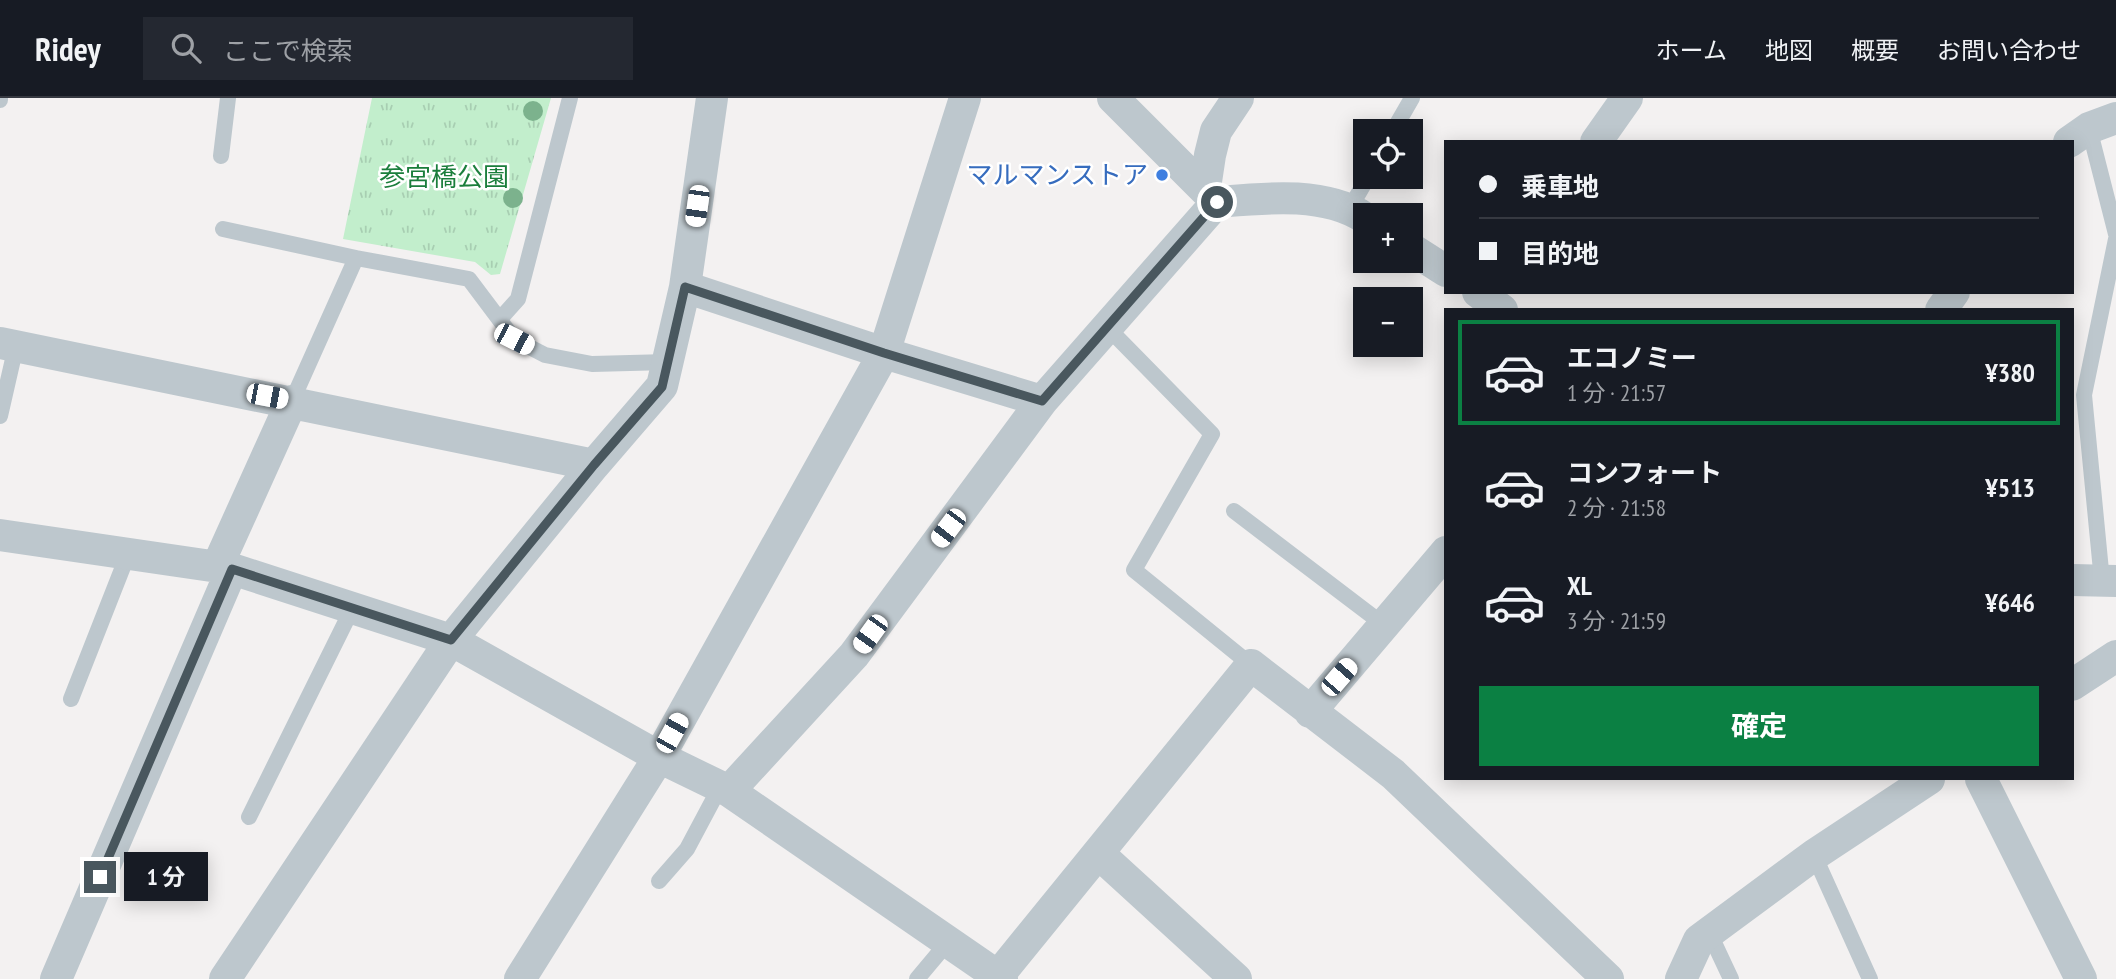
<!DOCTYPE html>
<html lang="ja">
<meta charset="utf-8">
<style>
:root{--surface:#171b24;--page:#242831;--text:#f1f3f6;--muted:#9ea1a6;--line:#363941;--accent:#0b8043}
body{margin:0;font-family:"PT Sans Narrow","Noto Sans JP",sans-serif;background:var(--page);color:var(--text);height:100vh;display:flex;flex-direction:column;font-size:26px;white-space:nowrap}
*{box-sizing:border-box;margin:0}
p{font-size:23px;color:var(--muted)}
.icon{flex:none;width:38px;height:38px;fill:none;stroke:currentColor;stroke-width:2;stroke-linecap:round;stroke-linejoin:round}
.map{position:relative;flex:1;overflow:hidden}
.details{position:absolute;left:1444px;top:210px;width:630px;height:472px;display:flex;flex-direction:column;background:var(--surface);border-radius:0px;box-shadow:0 4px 18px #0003}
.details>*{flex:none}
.hud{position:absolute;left:1444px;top:42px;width:630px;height:154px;border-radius:0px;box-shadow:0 4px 18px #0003;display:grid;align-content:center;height:154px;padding:0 35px;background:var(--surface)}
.buttons{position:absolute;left:1353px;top:21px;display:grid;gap:14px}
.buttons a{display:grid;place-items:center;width:70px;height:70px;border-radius:0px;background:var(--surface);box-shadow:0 4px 18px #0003;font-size:35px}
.end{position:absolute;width:32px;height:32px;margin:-16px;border:9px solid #49575e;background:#fff;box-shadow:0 0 0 4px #fff}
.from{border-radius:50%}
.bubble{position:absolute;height:49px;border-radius:0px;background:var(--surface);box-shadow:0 4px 18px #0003;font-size:23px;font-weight:700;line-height:49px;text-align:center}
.car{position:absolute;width:21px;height:42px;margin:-21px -10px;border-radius:9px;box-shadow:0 0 5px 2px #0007;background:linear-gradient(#fff 24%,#345 0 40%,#fff 0 76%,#345 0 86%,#fff 0)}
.hud b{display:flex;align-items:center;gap:24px;height:66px;font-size:26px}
.hud b+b{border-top:2px solid var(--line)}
.hud i{width:18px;height:18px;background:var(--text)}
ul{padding:12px 0 0;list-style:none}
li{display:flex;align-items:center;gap:21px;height:105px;margin:0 14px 10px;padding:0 21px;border:4px solid transparent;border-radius:0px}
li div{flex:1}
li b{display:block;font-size:26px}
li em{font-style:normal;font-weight:700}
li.active{border-color:var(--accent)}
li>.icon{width:63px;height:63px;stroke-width:1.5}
.action{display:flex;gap:14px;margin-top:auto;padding:14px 35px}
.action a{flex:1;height:80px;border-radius:0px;background:var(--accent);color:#fff;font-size:28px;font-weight:700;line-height:80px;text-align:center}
header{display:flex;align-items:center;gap:42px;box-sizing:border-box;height:98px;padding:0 35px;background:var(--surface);border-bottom:2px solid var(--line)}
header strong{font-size:33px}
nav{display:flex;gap:38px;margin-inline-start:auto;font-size:24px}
.search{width:490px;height:63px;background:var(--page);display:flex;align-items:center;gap:18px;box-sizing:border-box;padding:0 24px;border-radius:0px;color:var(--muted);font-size:26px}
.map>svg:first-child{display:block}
.park{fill:url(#park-tufts)}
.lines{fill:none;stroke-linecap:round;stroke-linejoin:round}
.lane{stroke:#bdc7cd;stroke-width:16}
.street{stroke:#bdc7cd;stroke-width:32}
.tree{fill:#7cb28d}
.route{stroke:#49575e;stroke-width:9}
.shop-dot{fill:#3f7fe0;stroke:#fff;stroke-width:2.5}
.labels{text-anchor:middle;stroke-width:5;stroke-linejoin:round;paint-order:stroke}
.shop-label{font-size:26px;fill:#366cbe;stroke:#fff;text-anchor:end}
.park-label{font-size:26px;fill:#1b7e3c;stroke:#fff}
</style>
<header>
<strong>Ridey</strong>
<div class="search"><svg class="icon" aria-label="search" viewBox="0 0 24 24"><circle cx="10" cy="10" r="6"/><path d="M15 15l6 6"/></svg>ここで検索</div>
<nav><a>ホーム</a><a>地図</a><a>概要</a><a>お問い合わせ</a></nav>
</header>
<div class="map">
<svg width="2116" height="881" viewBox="0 0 2116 881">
<defs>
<pattern id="park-tufts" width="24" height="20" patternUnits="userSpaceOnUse" patternTransform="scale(1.75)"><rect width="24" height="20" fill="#c2eecc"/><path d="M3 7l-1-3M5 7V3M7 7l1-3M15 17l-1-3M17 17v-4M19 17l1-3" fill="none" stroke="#a8ceb2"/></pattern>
</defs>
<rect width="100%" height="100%" fill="#f3f1f1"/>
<!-- park -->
<path class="park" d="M 372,0 L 551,0 L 500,176 L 491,177 L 475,164 L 343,141 Z"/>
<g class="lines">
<!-- lane -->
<path class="lane" d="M 0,2 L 0,0
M 2089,30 L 2116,136
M 1393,33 L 1412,0
M 221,58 L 228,0
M 1350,110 L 1368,79
M 223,131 L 356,160
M 500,221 L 518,201 L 570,0
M 1107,229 L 1212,336 L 1134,472 L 1251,567
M 292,303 L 356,160 L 469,181 L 514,241 L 545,257 L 592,266 L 668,264
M 0,318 L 16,248
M 1234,413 L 1384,527
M 2102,483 L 2084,297 L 2116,141
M 71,601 L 128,456
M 249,719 L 352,511
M 1814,757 L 1870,881
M 659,783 L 687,751 L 720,689
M 1709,834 L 1731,881
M 917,881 L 948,844"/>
<!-- street -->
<path class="street" d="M 1113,0 L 1217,104
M 1596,44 L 1627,0
M 2069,44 L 2089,30 L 2116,20
M 1205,90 L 1210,57 L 1216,33 L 1238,0
M 1410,150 L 1446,173
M 685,189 L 884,255 L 1042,303
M 1478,194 L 1502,212
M 1941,212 L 1954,194
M 0,245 L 594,367
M 0,437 L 232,471 L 451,542 L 659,659 L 729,693 L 1002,881
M 217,469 L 292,303
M 2072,482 L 2116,483
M 2072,587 L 2116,558
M 1310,614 L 1446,454
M 1981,681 L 2081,881
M 729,693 L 854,557 L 1042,303 L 1217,104 C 1264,100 1324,93 1365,120
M 1098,755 L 1236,881
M 998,878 L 1251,567 L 1393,676 L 1608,881
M 56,881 L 232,471
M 225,881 L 451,542 L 594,367 L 662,288 L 685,189 L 712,0
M 520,881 L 659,659 L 884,255 L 965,0
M 1681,881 L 1699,842 L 1814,757 L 1929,681"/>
</g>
<!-- trees -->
<g class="tree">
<circle cx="533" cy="13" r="10"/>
<circle cx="513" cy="100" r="10"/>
</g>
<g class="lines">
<!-- route -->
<path class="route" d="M 100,779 L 232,471 L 451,542 L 594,367 L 662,289 L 685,189 L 884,255 L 1042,303 L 1217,104"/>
</g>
<!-- markers -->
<circle class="shop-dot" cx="1162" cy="77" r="7"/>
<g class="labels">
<!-- shop labels -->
<g class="shop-label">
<text x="1148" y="86">マルマンストア</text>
</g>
<!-- park labels -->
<g class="park-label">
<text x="444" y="88">参宮橋公園</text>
</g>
</g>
</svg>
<div class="buttons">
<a><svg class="icon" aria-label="locate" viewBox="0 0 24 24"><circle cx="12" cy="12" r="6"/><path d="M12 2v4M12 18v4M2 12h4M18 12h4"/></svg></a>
<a>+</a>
<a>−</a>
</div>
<i class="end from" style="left:1217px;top:104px"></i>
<i class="end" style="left:100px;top:779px"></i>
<div class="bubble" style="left:124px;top:754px;width:84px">1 分</div>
<i class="car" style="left:697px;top:108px;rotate:188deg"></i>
<i class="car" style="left:514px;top:241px;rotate:117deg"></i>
<i class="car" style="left:267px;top:298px;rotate:101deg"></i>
<i class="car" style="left:948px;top:430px;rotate:217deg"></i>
<i class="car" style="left:870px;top:536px;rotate:216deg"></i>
<i class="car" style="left:1339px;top:579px;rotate:41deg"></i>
<i class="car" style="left:672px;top:635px;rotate:29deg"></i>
<div class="hud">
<b><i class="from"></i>乗車地</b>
<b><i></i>目的地</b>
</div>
<section class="details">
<ul>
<li class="active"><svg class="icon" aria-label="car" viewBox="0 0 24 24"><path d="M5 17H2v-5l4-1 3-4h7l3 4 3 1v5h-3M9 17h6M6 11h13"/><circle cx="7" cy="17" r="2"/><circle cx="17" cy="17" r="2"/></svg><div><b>エコノミー</b><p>1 分 · 21:57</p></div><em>¥380</em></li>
<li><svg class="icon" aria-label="car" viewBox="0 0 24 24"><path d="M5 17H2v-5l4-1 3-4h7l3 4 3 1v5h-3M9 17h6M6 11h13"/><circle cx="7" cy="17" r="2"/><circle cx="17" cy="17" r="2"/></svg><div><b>コンフォート</b><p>2 分 · 21:58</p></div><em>¥513</em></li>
<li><svg class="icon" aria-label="car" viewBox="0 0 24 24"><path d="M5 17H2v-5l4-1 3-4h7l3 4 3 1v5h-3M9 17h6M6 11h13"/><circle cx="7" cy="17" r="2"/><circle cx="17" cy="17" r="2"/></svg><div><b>XL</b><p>3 分 · 21:59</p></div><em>¥646</em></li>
</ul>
<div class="action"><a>確定</a></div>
</section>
</div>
